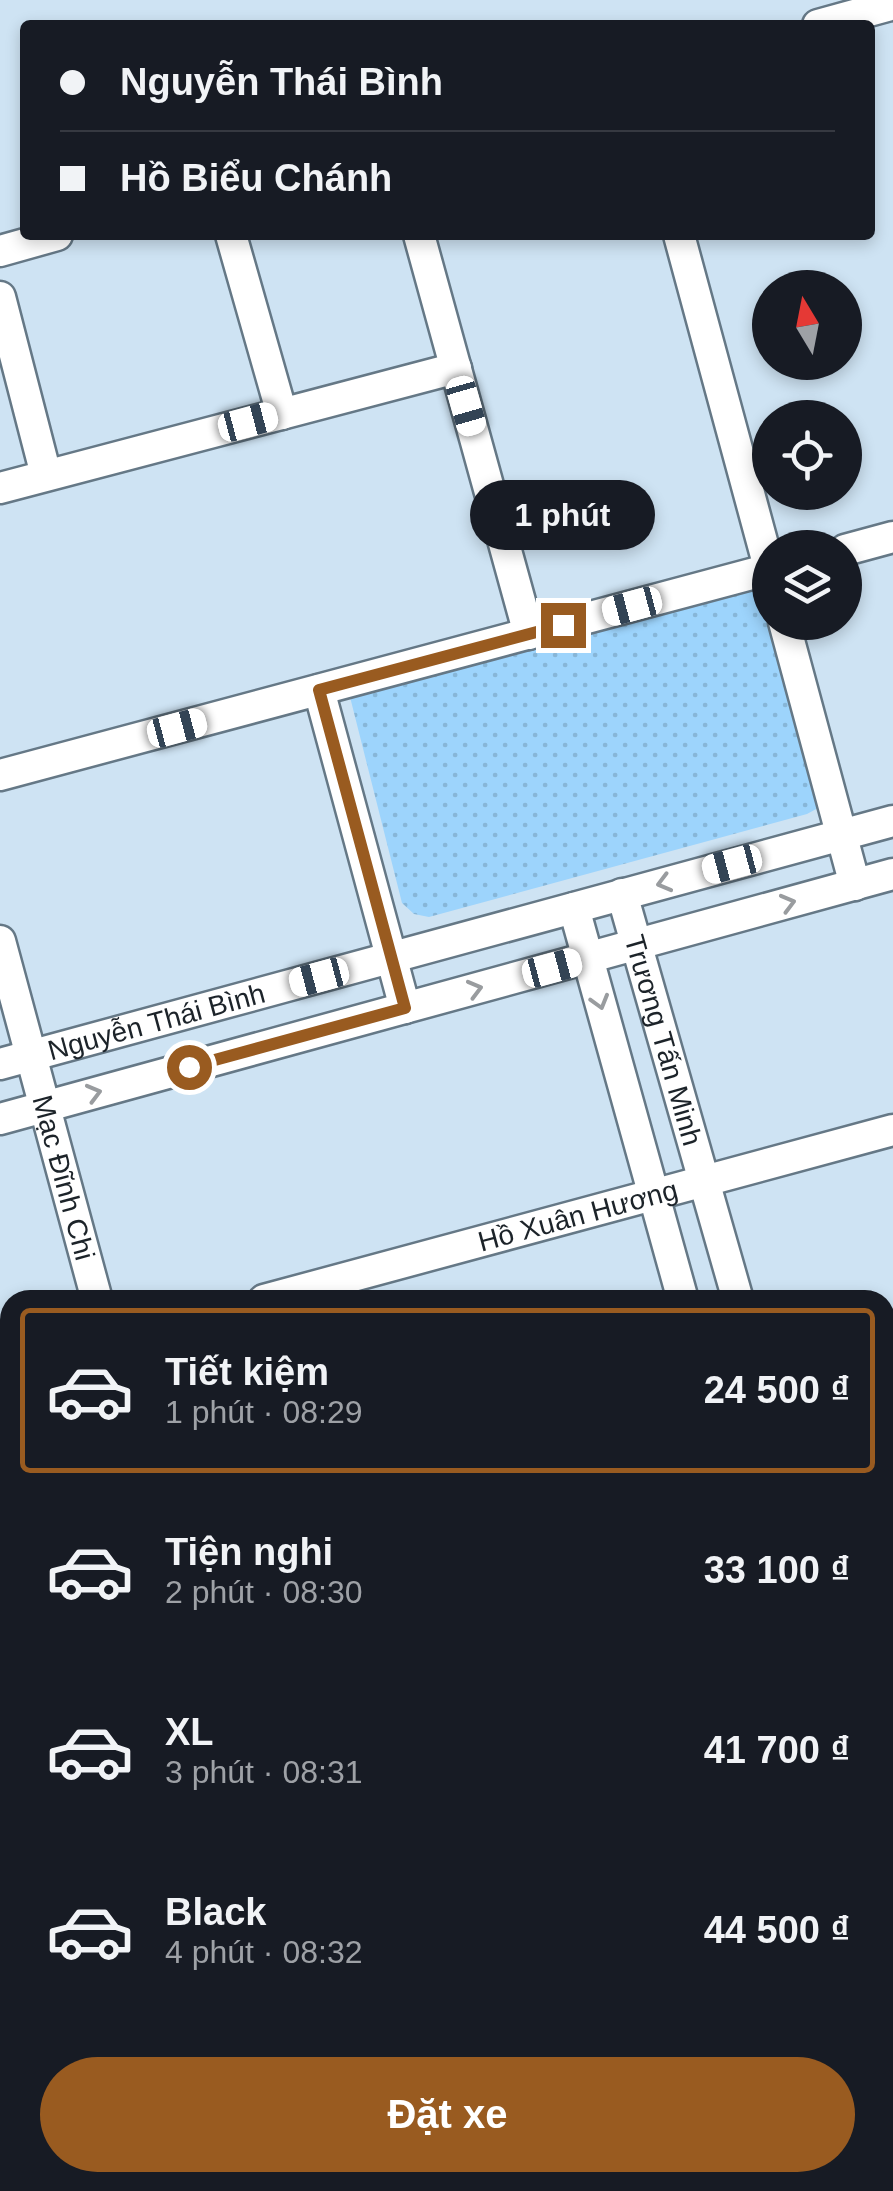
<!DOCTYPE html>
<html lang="vi">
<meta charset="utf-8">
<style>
:root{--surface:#171b24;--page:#242831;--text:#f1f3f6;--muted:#9ea1a6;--line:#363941;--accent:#995b20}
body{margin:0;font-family:Helvetica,sans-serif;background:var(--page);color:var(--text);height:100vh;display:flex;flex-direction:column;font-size:38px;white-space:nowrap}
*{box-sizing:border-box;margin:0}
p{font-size:32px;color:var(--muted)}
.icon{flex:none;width:55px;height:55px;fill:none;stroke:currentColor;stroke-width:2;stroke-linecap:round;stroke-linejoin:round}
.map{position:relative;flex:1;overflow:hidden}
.sheet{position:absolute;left:0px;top:1290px;width:895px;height:902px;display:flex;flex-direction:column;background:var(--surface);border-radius:30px 30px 0 0;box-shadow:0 5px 15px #0003}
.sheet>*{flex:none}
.hud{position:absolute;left:20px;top:20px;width:855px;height:220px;border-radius:10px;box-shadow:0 5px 15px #0003;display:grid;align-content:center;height:220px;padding:0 40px;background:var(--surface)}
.needle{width:65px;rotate:350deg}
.tools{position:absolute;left:752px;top:270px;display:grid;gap:20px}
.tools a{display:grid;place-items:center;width:110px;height:110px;border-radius:50%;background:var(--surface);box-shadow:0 5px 15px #0003;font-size:50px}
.end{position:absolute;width:45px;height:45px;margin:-22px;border:12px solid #995b20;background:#fff;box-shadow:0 0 0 5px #fff}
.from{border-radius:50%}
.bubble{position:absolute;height:70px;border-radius:35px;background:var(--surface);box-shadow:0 5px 15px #0003;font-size:32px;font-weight:600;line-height:70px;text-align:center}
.car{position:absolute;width:30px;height:60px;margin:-30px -15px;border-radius:12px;box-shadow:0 0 8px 2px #0007;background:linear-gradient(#fff 24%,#345 0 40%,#fff 0 76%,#345 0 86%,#fff 0)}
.hud b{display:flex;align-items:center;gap:35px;height:95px;font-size:38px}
.hud b+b{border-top:2px solid var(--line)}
.hud i{width:25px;height:25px;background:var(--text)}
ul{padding:18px 0 0;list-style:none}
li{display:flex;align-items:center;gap:30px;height:165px;margin:0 20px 15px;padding:0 20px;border:5px solid transparent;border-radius:10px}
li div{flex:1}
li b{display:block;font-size:38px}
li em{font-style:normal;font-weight:600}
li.selected{border-color:var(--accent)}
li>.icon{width:90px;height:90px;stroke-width:1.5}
.primary-button{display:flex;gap:20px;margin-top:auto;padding:20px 40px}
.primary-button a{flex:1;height:115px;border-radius:60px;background:var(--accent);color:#fff;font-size:40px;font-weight:600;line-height:115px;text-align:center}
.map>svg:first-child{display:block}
.built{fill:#bdd8ed}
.park{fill:url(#park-dots)}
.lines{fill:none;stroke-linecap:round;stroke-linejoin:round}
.minor-casing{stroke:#657886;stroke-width:35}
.trunk-casing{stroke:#fff;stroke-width:55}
.minor{stroke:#fff;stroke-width:30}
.trunk{stroke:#62a8d6;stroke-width:50}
.oneway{stroke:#999c9f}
.route{stroke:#995b20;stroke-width:12}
.labels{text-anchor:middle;stroke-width:8;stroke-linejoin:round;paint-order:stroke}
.street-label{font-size:28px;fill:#1c2329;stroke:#dff0fd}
</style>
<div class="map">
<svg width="893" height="2191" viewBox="0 0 893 2191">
<defs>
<pattern id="park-dots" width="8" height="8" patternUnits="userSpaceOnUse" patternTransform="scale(2.5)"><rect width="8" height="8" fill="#9dd4fc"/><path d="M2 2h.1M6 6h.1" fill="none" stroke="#87b6d8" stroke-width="1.8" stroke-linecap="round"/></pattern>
</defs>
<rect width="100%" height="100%" fill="#cee3f3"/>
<!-- built -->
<path class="built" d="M 893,1784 L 893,1978 L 885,1949 L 885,1786 Z"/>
<!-- park -->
<path class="park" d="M 764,581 L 770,589 L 770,622 L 823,799 L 818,808 L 807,814 L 429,917 L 414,914 L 402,903 L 349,693 Z"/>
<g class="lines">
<!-- minor casing -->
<g class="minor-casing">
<g id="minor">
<path d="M 818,25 L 887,6"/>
<path d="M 231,235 L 282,414"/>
<path d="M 419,235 L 529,634"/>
<path d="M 679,235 L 770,571"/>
<path d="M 0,251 L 57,235"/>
<path d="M 0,297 L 46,475"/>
<path d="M 0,488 L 456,368"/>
<path d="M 845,550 L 893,537"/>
<path d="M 784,622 L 855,885"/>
<path d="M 319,690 L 405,1008"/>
<path d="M 0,775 L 770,569"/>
<path id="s1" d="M 622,894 L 738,1300"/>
<path d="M 574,908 L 683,1300"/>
<path id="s2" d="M 0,941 L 97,1300"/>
<path id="s3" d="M 0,1064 L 893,821"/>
<path d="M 0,1119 L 893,874"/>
<path id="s4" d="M 264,1300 L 893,1130"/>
<path d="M 885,1560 L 893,1558"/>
<path d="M 885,1764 L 893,1762"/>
<path d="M 885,2041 L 893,2070"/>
<path d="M 640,2182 L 642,2191"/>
</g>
</g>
<!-- trunk casing -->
<g class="trunk-casing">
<path id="trunk" d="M 885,1460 L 893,1458
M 0,1699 L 10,1696"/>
</g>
<!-- minor -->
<use href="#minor" class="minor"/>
<!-- trunk -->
<use href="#trunk" class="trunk"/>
</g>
<!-- one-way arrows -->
<defs><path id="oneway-chevron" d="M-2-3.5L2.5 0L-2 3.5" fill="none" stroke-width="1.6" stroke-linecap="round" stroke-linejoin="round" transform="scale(2.5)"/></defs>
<g class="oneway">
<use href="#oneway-chevron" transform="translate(664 883) rotate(165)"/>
<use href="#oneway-chevron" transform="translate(788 903) rotate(-15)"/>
<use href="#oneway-chevron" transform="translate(475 989) rotate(-15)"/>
<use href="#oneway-chevron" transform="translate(600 1002) rotate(74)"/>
<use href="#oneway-chevron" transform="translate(94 1093) rotate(-15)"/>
</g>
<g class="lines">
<!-- route -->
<path class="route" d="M 189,1067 L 405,1008 L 319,690 L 563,625"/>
</g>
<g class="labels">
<!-- street labels -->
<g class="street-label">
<text dy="10" stroke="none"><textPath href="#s3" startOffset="162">Nguyễn Thái Bình</textPath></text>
<text dy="10" stroke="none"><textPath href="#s1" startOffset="152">Trương Tấn Minh</textPath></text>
<text dy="10" stroke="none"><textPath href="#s2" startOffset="245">Mạc Đĩnh Chi</textPath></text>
<text dy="10" stroke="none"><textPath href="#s4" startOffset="325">Hồ Xuân Hương</textPath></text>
</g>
</g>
</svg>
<div class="tools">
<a><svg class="needle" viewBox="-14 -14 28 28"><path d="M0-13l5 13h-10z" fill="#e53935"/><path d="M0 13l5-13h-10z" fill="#9ea1a6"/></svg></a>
<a><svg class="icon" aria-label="locate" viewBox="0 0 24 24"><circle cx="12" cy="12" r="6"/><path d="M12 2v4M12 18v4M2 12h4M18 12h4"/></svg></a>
<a><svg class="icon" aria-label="layers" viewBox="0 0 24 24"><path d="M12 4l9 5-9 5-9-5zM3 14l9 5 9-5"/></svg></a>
</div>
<i class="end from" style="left:189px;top:1067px"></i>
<i class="end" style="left:563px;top:625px"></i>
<div class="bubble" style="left:470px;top:480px;width:185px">1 phút</div>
<i class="car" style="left:466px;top:406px;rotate:164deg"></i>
<i class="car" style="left:248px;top:422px;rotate:75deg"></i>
<i class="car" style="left:632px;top:606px;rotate:255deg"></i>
<i class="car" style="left:177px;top:728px;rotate:75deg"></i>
<i class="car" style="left:732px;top:864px;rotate:255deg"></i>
<i class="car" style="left:552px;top:968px;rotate:75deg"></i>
<i class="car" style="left:319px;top:977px;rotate:255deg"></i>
<div class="hud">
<b><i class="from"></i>Nguyễn Thái Bình</b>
<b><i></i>Hồ Biểu Chánh</b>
</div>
<section class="sheet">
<ul>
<li class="selected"><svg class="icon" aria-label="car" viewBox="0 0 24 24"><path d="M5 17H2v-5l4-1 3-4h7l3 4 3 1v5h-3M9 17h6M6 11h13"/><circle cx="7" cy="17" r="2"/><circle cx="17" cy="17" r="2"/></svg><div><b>Tiết kiệm</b><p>1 phút · 08:29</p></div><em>24 500 ₫</em></li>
<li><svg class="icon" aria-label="car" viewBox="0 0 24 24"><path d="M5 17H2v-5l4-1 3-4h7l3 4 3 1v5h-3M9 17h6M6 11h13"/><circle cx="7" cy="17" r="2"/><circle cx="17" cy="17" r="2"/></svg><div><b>Tiện nghi</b><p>2 phút · 08:30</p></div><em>33 100 ₫</em></li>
<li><svg class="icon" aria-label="car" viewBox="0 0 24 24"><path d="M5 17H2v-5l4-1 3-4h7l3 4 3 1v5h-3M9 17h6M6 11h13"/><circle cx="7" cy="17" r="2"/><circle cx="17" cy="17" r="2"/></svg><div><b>XL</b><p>3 phút · 08:31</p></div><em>41 700 ₫</em></li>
<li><svg class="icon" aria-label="car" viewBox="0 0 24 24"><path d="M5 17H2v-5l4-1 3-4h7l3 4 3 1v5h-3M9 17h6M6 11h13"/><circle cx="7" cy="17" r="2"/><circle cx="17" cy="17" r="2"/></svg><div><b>Black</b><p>4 phút · 08:32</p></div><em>44 500 ₫</em></li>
</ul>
<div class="primary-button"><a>Đặt xe</a></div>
</section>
</div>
